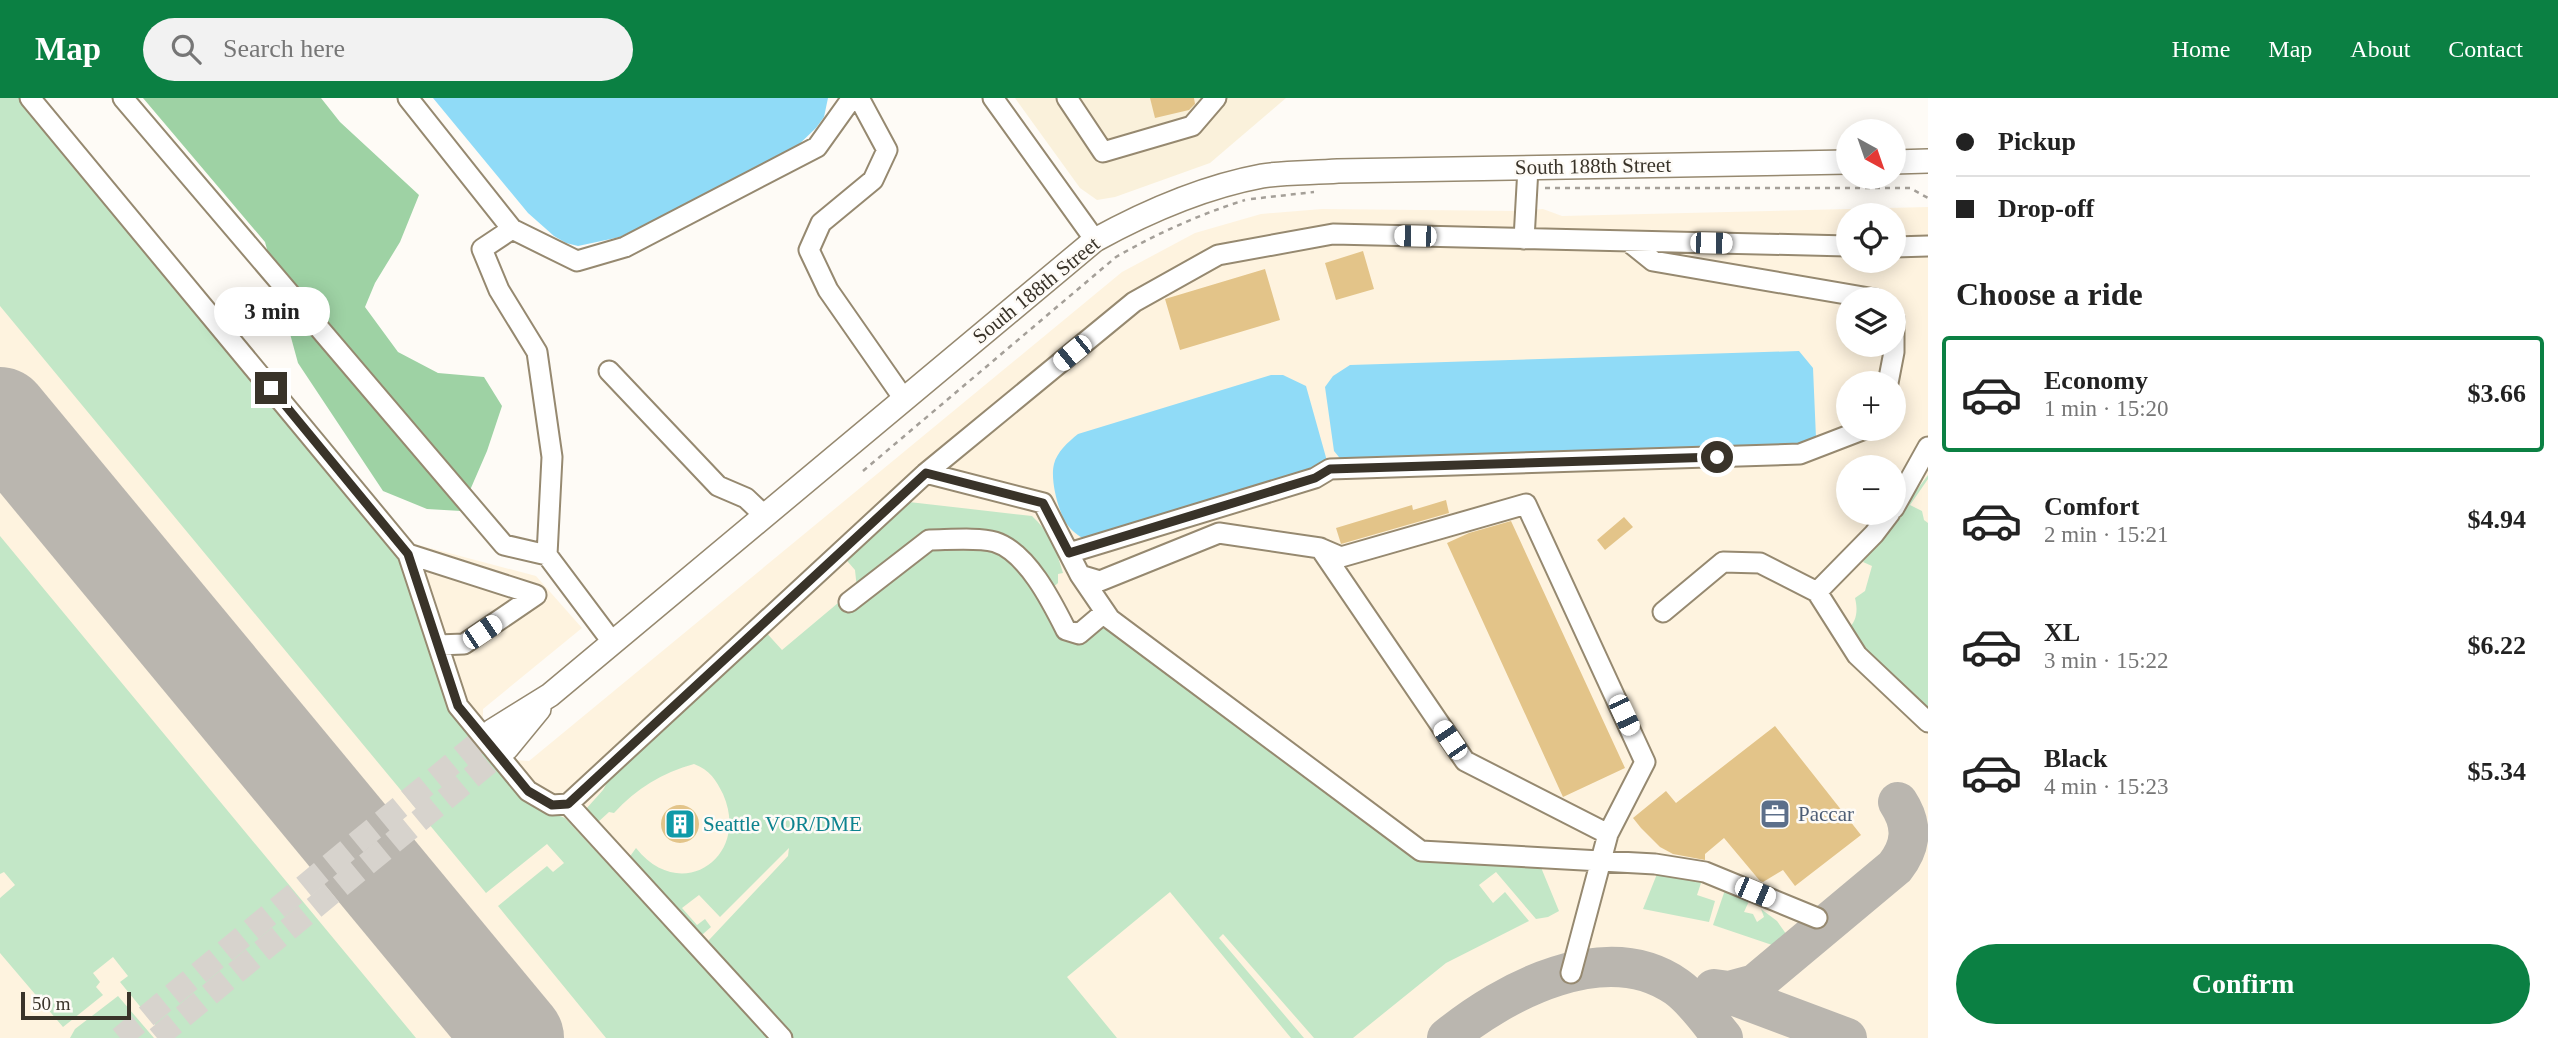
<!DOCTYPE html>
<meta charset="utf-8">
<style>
:root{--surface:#fff;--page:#f2f2f2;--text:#222;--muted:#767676;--line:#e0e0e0;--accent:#0b8043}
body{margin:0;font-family:Georgia,serif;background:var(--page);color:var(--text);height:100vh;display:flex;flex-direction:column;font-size:26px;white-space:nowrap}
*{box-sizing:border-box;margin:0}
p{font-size:23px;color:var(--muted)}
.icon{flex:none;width:38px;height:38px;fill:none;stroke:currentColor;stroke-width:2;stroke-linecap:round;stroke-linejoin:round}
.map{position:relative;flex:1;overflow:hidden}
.details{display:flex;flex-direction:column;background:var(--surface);width:630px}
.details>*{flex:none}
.banner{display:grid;align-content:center;height:154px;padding:0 28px;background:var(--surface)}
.needle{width:46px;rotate:140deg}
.controls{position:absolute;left:1836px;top:21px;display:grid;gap:14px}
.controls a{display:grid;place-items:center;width:70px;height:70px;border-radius:50%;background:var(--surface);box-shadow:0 4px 18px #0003;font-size:35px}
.scale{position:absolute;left:21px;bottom:18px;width:110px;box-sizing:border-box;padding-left:7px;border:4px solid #393329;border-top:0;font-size:19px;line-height:24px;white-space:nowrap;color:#393329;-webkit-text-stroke:5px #fefbf6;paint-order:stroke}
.end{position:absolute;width:32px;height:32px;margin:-16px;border:9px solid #393329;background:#fff;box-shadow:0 0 0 4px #fff}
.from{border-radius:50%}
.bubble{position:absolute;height:49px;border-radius:24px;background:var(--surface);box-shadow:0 4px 18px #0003;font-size:23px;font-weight:800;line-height:49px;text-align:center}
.car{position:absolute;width:21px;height:42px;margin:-21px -10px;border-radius:9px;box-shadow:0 0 5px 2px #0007;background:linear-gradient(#fff 24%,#345 0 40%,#fff 0 76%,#345 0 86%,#fff 0)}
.banner b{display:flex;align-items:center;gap:24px;height:66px;font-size:26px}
.banner b+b{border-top:2px solid var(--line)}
.banner i{width:18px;height:18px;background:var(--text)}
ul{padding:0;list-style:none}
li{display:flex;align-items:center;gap:21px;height:116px;margin:0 14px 10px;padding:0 14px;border:4px solid transparent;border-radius:7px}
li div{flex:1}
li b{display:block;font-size:26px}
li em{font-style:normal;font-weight:800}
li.current{border-color:var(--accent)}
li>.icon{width:63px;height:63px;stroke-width:1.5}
h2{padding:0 28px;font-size:32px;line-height:84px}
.primary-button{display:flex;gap:14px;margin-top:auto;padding:14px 28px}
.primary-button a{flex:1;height:80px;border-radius:42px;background:var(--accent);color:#fff;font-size:28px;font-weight:800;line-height:80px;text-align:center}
header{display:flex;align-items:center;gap:42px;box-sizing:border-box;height:98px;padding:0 35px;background:var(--accent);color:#fff}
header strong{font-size:33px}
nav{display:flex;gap:38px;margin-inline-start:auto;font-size:24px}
.search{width:490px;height:63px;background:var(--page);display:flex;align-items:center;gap:18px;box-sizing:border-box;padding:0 24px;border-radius:38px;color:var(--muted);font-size:26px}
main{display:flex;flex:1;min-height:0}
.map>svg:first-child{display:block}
.built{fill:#fef3df;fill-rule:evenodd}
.industrial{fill:#faf1db}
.green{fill:#c3e7c7}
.forest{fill:#9ed2a4}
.water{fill:#90dbf7}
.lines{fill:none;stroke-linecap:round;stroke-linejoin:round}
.taxiway{stroke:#bab6af;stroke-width:40}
.runway{stroke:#bab6af;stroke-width:98}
.building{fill:#e3c489}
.major-tunnel{stroke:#d7d3cd;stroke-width:23;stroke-dasharray:23 11;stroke-linecap:butt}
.minor-casing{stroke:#968970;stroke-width:23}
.major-casing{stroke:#968970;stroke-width:26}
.path{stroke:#a49f98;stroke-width:2.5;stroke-dasharray:5 5;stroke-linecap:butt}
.minor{stroke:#fff;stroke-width:19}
.major{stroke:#fff;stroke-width:23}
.route{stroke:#393329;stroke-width:9}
.labels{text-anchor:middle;stroke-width:5;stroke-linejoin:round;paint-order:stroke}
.street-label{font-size:21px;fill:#393329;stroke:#fefbf6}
.service-label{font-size:21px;fill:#4e5e75;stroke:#fefbf6;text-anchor:start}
.culture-label{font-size:21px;fill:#0d838f;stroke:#fefbf6;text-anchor:start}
</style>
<header>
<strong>Map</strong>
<div class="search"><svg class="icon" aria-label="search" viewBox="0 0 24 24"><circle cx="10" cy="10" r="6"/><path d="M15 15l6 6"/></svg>Search here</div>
<nav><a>Home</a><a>Map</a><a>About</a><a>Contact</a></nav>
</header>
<main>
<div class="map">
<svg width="1928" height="940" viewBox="0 0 1928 940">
<rect width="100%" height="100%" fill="#fefbf6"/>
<!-- built -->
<path class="built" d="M 0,0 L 39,0 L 411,445 L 536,478 L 582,530 L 483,611 L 483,621 L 514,662 L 529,663 L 1122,174 L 1195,135 L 1261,116 L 1322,111 L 1519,113 L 1543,111 L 1562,118 L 1928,109 L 1928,940 L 0,940 ZM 1848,117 L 1894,117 L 1894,163 L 1848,163 ZM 1848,201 L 1894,201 L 1894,247 L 1848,247 ZM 1848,285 L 1894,285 L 1894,331 L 1848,331 ZM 1848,369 L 1894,369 L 1894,415 L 1848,415 Z"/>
<!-- industrial -->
<path class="industrial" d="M 1015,0 L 1286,0 L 1210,65 L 1115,99 L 1097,102 L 1080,90 Z"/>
<!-- green -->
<path class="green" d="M 0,0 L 20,0 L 402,462 L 443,591 L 541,710 L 565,720 L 770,940 L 606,940 L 498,808 L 547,768 L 553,774 L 564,765 L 547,746 L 486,795 L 0,208 Z
M 1928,377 L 1928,381 L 1910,407 L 1922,413 L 1924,422 L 1928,425 L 1928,612 L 1852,541 L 1848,531 C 1857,523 1858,512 1855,500 L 1865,493 L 1872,468 L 1863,464 Z
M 909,404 L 1032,418 C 1049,433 1057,454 1063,475 L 1058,476 L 1058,485 L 1050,492 L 1032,468 L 957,436 L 857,491 L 855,472 L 842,457 L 896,410 Z
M 0,438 L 416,940 L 166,940 L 120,884 L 128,878 L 113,859 L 93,875 L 100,884 L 96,889 L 103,897 L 63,929 L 0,855 L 0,800 L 15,787 L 4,774 L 0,776 Z
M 974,446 L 1008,456 L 1057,525 L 1100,526 L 1403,751 L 1540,767 L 1559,813 L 1548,819 L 1536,821 L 1496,774 L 1479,787 L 1493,805 L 1505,794 L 1529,823 L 1446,865 L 1353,940 L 1314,940 L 1223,836 L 1219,840 L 1304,940 L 1291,940 L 1170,794 L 1067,879 L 1117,940 L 791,940 L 706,849 L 709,842 L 788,758 L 789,750 L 720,819 L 699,797 L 682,810 L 697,827 L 705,821 L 711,829 L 703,836 L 696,838 L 626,764 L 636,750 C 681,807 751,759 723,696 C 716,682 710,672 694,666 C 663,674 636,691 614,715 L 609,714 L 597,725 L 587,718 L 586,711 L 603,692 L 614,672 L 763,531 L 782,552 L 838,505 L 845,512 L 923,449 Z
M 1657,776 L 1702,782 L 1697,797 L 1715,803 L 1709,824 L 1643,811 Z
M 1725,792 L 1750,801 L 1744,814 L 1753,816 L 1757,824 L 1764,819 L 1761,811 L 1777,823 L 1789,840 L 1778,849 L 1713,827 Z
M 118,898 L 154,940 L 70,940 L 75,931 Z"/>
<!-- forest -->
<path class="forest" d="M 143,0 L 321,0 L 340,24 L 419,97 L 400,144 L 375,185 L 365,209 L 398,254 L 438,275 L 484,279 L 502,308 L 487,353 L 461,413 L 427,411 L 383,393 L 298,265 L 265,144 Z"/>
<!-- water -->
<path class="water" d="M 433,0 L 828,0 L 824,19 L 816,30 L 792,53 L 620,139 L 578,148 L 566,145 L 554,138 L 528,115 Z
M 1799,253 L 1813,270 L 1816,340 L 1796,352 L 1343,364 L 1334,353 L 1325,289 L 1333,278 L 1350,267 Z
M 1271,277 L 1283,277 L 1306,288 L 1327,363 L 1313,376 L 1092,446 C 1082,440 1073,435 1066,425 C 1058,412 1050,381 1054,366 C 1057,354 1068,344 1078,336 Z"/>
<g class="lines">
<!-- taxiway -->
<path class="taxiway" d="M 1714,891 L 1729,893 L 1755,886 L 1895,769 C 1912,747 1913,727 1898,704
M 1719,892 L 1847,940
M 1447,940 C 1504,893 1606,839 1677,889 C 1695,902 1709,923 1723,940"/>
<!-- runway -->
<path class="runway" d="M 0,318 L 515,940"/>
</g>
<!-- building -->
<path class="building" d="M 1150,0 L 1194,0 L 1195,6 L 1189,12 L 1155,20 Z
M 1363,153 L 1374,191 L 1336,202 L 1325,165 Z
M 1265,171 L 1280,222 L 1180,252 L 1165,201 Z
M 1446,402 L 1449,415 L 1341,446 L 1336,430 L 1412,407 L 1413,412 Z
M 1624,419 L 1633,429 L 1605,452 L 1597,442 Z
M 1511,423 L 1625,670 L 1563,699 L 1447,445 L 1469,435 Z
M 1775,628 L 1861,737 L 1795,788 L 1783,772 L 1763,784 L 1760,783 L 1724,740 L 1705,756 L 1705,762 L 1673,756 L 1660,749 L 1641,730 L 1633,720 L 1666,693 L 1676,705 Z
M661 726a19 19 0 1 1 38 0a19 19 0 1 1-38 0Z"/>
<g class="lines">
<!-- major-tunnel -->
<path class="major-tunnel" d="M 120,940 L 492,633
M 157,940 L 507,650"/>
<!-- minor casing -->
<g class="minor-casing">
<path id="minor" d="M 30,0 L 408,456 L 458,608 L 528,693 L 552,707 L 568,706 L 926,375 L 1134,204 L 1218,157 L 1333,136 L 1848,148
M 123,0 L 504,447 L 547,457
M 408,0 L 512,131 L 577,163 L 625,149 L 817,49 L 852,0
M 859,0 L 887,52 L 873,82 L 821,125 L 809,152 L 828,192 L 904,301
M 993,0 L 1095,142
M 1067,0 L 1103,54 L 1192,28 L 1216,0
M 512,131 L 482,151 L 499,192 L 537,254 L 552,359 L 547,457 L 613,545
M 1524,141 L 1528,70
M 1628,143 L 1653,163 L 1875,201
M 1894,149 L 1928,148
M 609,273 L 718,388 L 746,400 L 765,418
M 1888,285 L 1894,254 L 1894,220
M 926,375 L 1043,405 L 1080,477 L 1100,483 L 1219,435 L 1320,450 L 1465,663 L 1608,736 L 1571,875
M 1894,410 L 1928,349
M 1320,450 L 1341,459 L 1526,406 L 1645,664 L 1608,736
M 1069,455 L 1315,380 L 1330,371 L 1800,356 L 1865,331
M 408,456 L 536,497 L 464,546 L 438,547
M 1080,477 L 1110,521 L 1421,753 L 1655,766 L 1705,774 L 1817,820
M 1817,494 L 1874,436 L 1890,415
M 849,504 L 929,442 C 947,442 978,439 995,444 C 1027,454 1052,504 1066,532 L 1079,536 L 1105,514
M 1663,514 L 1723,464 L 1760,465 L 1817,494 L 1857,557 L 1928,624
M 568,706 L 782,940"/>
</g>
<!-- major casing -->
<g class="major-casing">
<path id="major" d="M 1894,64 L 1928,63
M 492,633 L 550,597 L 1095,142 C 1146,114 1203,89 1262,78 C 1286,74 1313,75 1338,73 L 1848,64
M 507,650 L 539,611"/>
</g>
<!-- path -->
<path class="path" d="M 1545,90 L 1910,90 L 1928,100
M 1251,101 L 1314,94
M 863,373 L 1116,159 C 1158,135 1198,117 1245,102"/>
<!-- minor -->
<use href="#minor" class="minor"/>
<!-- major -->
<use href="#major" class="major"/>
</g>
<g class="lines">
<!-- route -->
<path class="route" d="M 271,290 L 408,456 L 458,608 L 528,693 L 552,707 L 568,706 L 926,375 L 1043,405 L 1069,455 L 1315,380 L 1330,371 L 1717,359"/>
</g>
<!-- icons -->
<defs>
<g id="office-square" transform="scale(1.575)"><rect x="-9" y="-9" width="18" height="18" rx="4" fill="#5c6f8a" stroke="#fefbf6"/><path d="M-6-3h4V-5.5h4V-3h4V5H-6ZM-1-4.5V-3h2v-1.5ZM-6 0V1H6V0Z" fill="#fff"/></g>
<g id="building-square" transform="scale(1.575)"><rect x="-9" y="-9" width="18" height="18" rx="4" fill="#0f9aa8" stroke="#fefbf6"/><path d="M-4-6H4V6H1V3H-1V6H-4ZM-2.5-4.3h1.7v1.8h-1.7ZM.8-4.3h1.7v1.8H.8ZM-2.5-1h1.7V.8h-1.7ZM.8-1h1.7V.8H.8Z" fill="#fff"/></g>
</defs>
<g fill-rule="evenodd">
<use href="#office-square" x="1775" y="716"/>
<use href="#building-square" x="680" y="726"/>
</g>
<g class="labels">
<!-- street labels -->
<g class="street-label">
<text transform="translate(1593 68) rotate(-1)" y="7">South 188th Street</text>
<text transform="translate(1036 192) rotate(-39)" y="7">South 188th Street</text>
</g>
<!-- service labels -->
<g class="service-label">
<text x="1798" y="723">Paccar</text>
</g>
<!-- culture labels -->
<g class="culture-label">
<text x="703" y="733">Seattle VOR/DME</text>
</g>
</g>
</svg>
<div class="controls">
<a><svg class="needle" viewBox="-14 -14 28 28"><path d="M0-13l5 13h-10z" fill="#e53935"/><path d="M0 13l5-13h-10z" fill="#767676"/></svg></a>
<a><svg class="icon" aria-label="locate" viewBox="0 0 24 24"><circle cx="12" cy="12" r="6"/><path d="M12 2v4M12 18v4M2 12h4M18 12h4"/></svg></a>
<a><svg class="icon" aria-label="layers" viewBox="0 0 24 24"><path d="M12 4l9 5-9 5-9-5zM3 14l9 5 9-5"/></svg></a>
<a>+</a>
<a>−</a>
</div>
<div class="scale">50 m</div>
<i class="end from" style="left:1717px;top:359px"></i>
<i class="end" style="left:271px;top:290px"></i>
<div class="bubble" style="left:214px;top:189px;width:116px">3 min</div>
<i class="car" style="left:1415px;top:138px;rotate:271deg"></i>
<i class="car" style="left:1711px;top:145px;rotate:91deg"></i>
<i class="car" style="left:1072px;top:255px;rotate:231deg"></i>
<i class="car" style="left:482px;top:534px;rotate:56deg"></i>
<i class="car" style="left:1624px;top:617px;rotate:155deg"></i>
<i class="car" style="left:1450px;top:642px;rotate:326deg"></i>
<i class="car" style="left:1755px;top:794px;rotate:113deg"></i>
</div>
<section class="details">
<div class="banner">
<b><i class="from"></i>Pickup</b>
<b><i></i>Drop-off</b>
</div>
<h2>Choose a ride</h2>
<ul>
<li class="current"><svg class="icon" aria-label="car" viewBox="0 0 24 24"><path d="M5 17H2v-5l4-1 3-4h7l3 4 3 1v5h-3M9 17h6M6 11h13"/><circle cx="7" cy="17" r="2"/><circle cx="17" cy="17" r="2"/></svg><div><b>Economy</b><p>1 min · 15:20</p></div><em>$3.66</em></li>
<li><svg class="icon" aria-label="car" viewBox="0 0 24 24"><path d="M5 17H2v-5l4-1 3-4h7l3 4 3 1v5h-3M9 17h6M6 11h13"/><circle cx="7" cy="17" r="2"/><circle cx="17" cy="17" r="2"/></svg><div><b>Comfort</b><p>2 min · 15:21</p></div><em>$4.94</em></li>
<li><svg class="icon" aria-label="car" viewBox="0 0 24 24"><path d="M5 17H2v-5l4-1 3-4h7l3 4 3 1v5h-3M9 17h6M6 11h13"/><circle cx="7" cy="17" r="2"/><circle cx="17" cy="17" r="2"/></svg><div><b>XL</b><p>3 min · 15:22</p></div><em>$6.22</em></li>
<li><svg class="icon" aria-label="car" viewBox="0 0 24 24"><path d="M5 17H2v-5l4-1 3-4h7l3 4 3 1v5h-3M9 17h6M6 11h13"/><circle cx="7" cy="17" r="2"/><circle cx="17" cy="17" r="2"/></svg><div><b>Black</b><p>4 min · 15:23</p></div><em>$5.34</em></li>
</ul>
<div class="primary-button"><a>Confirm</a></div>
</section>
</main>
